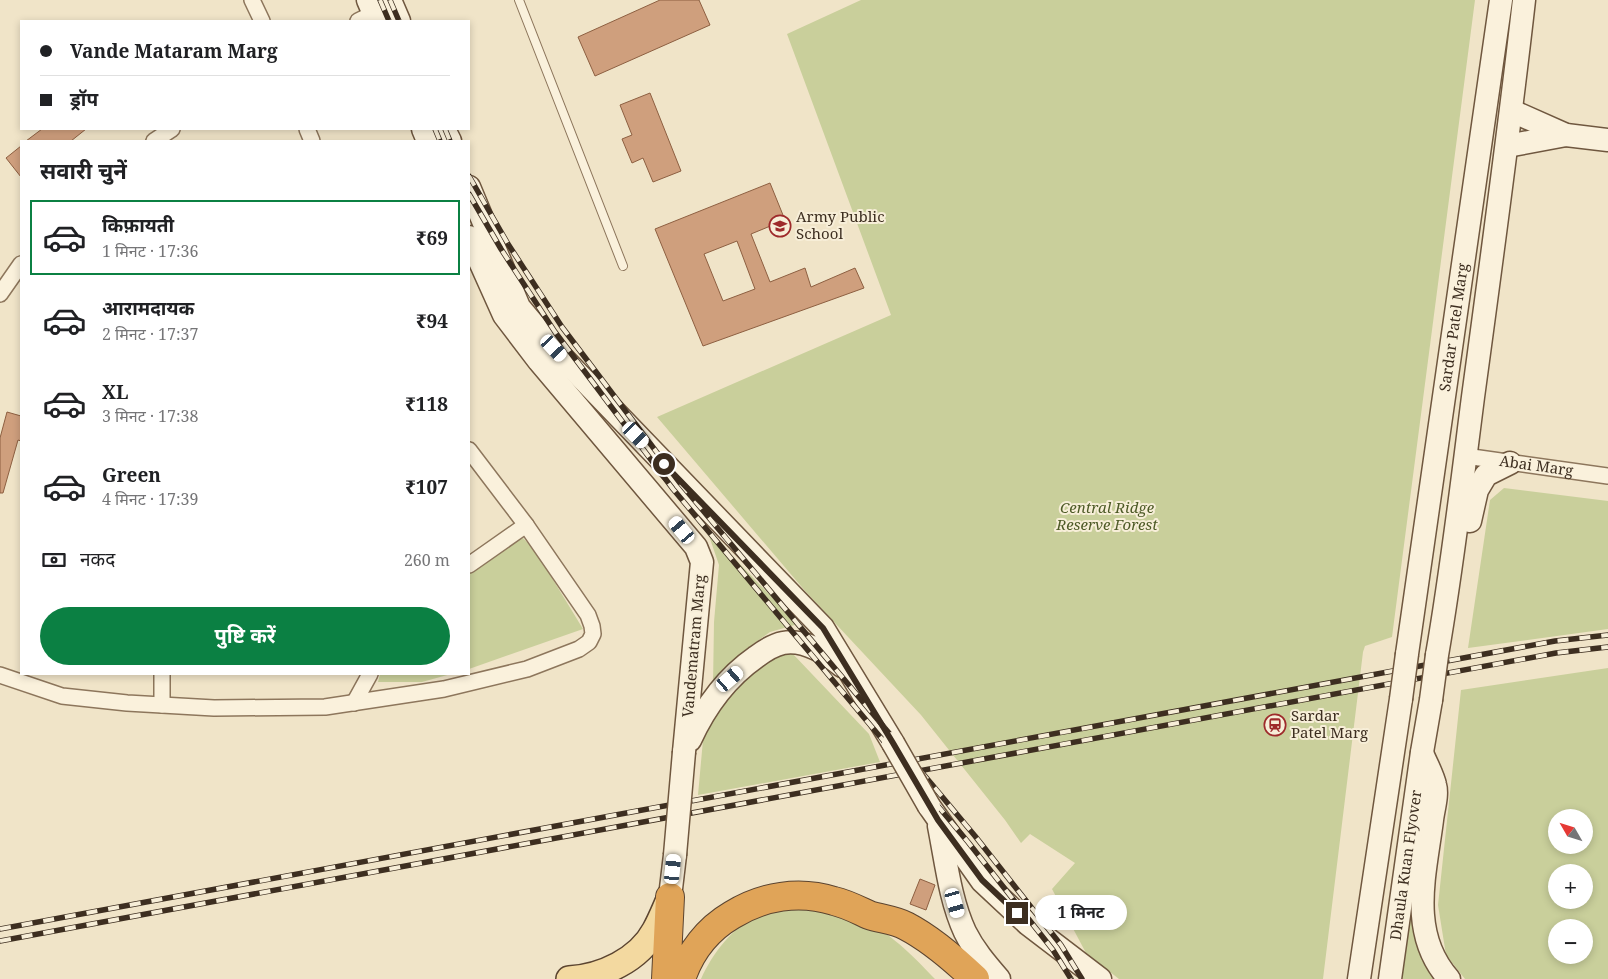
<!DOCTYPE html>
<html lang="hi">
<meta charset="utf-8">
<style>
:root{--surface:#fff;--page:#f6f6f6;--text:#202124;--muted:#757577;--line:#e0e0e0;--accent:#0b8043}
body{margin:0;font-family:"Noto Serif","Noto Sans Devanagari",serif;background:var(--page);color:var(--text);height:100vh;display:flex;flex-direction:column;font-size:19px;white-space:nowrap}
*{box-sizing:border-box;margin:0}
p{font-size:16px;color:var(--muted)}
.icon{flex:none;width:28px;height:28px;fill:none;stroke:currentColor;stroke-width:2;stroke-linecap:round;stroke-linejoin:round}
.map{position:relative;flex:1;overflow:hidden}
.details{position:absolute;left:20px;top:140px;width:450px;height:535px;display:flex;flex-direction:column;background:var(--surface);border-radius:0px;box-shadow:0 2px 8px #0003}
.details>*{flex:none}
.guide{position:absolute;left:20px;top:20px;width:450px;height:110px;border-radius:0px;box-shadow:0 2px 8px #0003;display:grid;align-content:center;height:110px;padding:0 20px;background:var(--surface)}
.needle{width:32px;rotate:309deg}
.tools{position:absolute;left:1548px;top:809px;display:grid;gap:10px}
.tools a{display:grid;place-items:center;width:45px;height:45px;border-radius:50%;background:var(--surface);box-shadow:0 2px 8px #0003;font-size:25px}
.end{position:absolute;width:22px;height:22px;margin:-11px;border:6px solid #3d2e20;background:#fff;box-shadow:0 0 0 2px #fff}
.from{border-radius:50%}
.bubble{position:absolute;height:35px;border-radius:18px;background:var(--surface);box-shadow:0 2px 8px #0003;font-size:16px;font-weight:700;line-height:35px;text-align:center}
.car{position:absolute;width:15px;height:30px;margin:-15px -8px;border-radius:6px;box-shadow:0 0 4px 1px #0007;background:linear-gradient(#fff 24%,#345 0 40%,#fff 0 76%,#345 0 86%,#fff 0)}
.guide b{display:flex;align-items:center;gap:18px;height:48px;font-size:19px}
.guide b+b{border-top:1px solid var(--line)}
.guide i{width:12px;height:12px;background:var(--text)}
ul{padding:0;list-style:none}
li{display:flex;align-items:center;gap:15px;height:75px;margin:0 10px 8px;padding:0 10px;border:2px solid transparent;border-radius:0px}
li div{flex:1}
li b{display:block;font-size:19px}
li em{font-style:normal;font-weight:700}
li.active{border-color:var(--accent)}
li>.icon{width:45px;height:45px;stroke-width:1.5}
h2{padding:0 20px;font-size:22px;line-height:60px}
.pay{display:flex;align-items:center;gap:12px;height:55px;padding:0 20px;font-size:19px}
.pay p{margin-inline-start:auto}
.button{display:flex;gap:10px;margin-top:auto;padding:10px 20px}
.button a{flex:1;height:58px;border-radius:30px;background:var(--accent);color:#fff;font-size:20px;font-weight:700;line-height:58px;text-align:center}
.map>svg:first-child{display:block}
.green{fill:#c9cf9b;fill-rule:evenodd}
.building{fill:#cf9f7d;stroke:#8d5f41;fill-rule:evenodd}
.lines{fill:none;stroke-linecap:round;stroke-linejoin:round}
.lane-casing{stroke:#8d765c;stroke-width:10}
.street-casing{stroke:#8d765c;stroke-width:18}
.secondary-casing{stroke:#6f573f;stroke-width:25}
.primary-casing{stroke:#5b4430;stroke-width:28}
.highway-casing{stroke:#5b4430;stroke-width:30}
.lane{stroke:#faf1dc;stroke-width:8}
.street{stroke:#faf1dc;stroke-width:15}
.secondary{stroke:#faf1dc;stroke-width:22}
.primary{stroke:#f3d9a0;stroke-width:25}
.highway{stroke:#e0a458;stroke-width:28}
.rail-casing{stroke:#3d2e20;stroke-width:5.5}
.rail{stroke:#f7eed8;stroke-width:4;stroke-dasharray:11;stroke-linecap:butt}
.secondary-bridge-casing{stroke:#6f573f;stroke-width:25;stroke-linecap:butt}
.secondary-bridge{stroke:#faf1dc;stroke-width:22}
.route{stroke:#3d2e20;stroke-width:6}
.labels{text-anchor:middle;stroke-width:4;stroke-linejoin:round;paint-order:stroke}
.poi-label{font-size:15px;fill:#3d2e20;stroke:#f7eed8;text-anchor:start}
.street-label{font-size:15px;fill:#3d2e20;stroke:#f7eed8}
.park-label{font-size:15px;font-style:italic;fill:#4d5a26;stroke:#f7eed8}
</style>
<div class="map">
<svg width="1608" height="979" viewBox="0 0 1608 979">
<rect width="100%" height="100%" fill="#f0e4c8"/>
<!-- green -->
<path class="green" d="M 861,0 L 1475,0 L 1392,637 L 1365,646 L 1363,652 L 1323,979 L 1119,979 L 1086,953 L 1052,889 L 1075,863 L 1030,834 L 1021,843 L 1005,820 L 921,715 L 806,592 L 657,417 L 891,315 L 787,34 Z
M 1504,488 L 1608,501 L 1608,629 L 1468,648 L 1490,500 Z
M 707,530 L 798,624 L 770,632 L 745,650 L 728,665 L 713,685 L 714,622 L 719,565 Z
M 523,538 L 535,550 L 583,629 L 469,669 L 469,570 L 510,544 Z
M 792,653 L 869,734 L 880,762 L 698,795 L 703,740 L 720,708 L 744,679 L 774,657 Z
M 1608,668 L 1608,979 L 1465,979 L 1446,955 L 1438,905 L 1461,690 ZM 1556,818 L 1584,818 L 1584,845 L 1556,845 ZM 1556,872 L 1584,872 L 1584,900 L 1556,900 ZM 1556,928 L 1584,928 L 1584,955 L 1556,955 Z
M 380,674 L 451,674 L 422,682 L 378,682 Z
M 1424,786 L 1418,907 L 1443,979 L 1402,979 Z
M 801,905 C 824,912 848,916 869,924 C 891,933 919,962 935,979 L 701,979 C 712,954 734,925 760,914 C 772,909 788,908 801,905 Z"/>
<!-- building -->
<path class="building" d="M 660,0 L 699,0 L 710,25 L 595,76 L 578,37 Z
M 650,93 L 681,171 L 653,182 L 643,158 L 632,163 L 622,139 L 632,135 L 620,105 Z
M 42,129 L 86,129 L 71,141 L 26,141 Z
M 21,146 L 21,177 L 6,158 Z
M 770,183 L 785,220 L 751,234 L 770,282 L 805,268 L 811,287 L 855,268 L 864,288 L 703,346 L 655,229 ZM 737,241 L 755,289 L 723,301 L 704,254 Z
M 7,412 L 21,416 L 21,441 L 18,440 L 3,493 L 0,493 L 0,438 Z
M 920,879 L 935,885 L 926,910 L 910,904 Z"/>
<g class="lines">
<!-- lane casing -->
<g class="lane-casing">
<path id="lane" d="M 519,0 L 623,266"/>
</g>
<!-- street casing -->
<g class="street-casing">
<g id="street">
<path d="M 252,0 L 262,21"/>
<path d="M 358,21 L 382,9"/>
<path d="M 307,129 L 312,141"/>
<path d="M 154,141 L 172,129"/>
<path d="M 0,294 L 21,264"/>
<path id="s1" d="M 1465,456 L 1608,476"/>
<path d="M 469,565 L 526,525"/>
<path d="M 162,674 L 162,705"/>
<path d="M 0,675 L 62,696 L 127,703 L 214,708 L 325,707 L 444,689 L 527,669 L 579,649 L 589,642 L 593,634 L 592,626 L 588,615 L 526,525 L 469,450"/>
<path d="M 354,703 L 370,674"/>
</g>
</g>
<!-- secondary casing -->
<g class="secondary-casing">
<g id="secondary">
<path d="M 368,0 L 377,21"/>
<path d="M 390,0 L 399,21"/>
<path d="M 1512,111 L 1566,135 L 1608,140"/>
<path d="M 423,129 L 428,141"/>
<path d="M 444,129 L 450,141"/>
<path d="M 1507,146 L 1566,135"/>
<path d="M 469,187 L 519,307 L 554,349 L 823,628 L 893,743"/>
<path d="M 469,237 L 504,315 L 539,361 L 696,547 L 702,562 L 684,752"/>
<path d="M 1470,521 L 1477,490 L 1486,475 L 1510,463"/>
<path id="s2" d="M 1407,654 L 1501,0"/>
<path d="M 1437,655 C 1452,569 1462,483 1473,397 C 1491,265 1509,133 1524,0"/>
<path d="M 690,740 C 705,707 726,678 756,657 C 764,651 773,645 783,643 C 805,639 826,653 842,666"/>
<path d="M 1422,753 C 1426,763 1433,775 1435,785 C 1438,795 1433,810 1432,820 C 1425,875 1408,933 1449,979"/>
<path d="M 929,806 L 982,881 L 1028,924 L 1100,979"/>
<path d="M 939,826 C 946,861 950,900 965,932 C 974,950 986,964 999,979"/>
<path d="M 670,897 L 675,855"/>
<path d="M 1359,979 L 1401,699"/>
<path id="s3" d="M 1390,979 L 1422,752 L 1431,700"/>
</g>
</g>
<!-- primary casing -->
<g class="primary-casing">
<path id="primary" d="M 569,979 C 602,977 639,960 655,930 C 660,921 664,911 668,902"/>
</g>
<!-- highway casing -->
<g class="highway-casing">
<path id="highway" d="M 666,979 L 670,897
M 681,979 C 690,952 708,929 732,915 C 763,896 799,890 834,901 C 847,904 858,910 869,915 C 881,919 895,920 906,926 C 931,939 954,959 975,979"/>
</g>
<!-- lane -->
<use href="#lane" class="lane"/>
<!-- street -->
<use href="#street" class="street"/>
<!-- secondary -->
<use href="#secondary" class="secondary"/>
<!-- primary -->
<use href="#primary" class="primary"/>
<!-- highway -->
<use href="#highway" class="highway"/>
<!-- rail casing -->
<g class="rail-casing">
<path id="rail" d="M 380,0 L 389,21
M 390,0 L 399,21
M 435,129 L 440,141
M 445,129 L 450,141
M 469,176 L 508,244 L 562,327 L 680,483 L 975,836 L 1061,945 L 1082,979
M 469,194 L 501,249 L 555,332 L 673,489 L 968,842 L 1053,950 L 1071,979
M 0,929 L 1555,641 L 1608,635
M 0,941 L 1556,653 L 1608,647"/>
</g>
<!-- rail -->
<use href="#rail" class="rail"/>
<!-- secondary-bridge casing -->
<g class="secondary-bridge-casing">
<path id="secondary-bridge" d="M 1401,699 L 1407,654
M 1431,700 L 1437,655
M 893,743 L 929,806
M 675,855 L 684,752"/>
</g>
<!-- secondary-bridge -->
<use href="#secondary-bridge" class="secondary-bridge"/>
</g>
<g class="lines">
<!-- route -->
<path class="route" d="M 664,464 L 823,628 L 893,743 L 938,820 L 982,880 L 1017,913"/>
</g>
<!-- icons -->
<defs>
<g id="school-ring" transform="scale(1.125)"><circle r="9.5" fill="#f7eed8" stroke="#9e2a2b" stroke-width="1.5"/><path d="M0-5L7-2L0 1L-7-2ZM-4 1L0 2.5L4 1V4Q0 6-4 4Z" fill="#9e2a2b"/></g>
<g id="station-ring" transform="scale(1.125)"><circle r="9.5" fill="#f7eed8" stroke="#9e2a2b" stroke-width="1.5"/><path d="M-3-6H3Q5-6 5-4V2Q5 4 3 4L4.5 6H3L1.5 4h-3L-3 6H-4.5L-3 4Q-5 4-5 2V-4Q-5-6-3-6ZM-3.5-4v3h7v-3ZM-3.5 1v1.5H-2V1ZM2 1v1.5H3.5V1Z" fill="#9e2a2b"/></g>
</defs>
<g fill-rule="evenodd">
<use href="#school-ring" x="780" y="226"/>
<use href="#station-ring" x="1275" y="725"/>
</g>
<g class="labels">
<!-- poi labels -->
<g class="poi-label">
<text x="796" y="222">Army Public<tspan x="796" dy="17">School</tspan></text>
<text x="1291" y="721">Sardar<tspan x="1291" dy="17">Patel Marg</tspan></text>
</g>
<!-- street labels -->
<g class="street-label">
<text dy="5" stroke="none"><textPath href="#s2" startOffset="330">Sardar Patel Marg</textPath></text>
<text dy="5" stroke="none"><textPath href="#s1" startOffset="72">Abai Marg</textPath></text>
<text transform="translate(694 646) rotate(-85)" y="5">Vandematram Marg</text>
<text dy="5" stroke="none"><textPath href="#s3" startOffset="115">Dhaula Kuan Flyover</textPath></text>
</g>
<!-- park labels -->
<g class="park-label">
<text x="1107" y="513">Central Ridge<tspan x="1107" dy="17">Reserve Forest</tspan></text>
</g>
</g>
</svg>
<div class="tools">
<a><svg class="needle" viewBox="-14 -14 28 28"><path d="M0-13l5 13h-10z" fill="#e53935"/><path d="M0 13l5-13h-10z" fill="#757577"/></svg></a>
<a>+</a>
<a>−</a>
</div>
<i class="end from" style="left:664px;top:464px"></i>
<i class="end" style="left:1017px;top:913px"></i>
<div class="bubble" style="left:1035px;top:895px;width:92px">1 मिनट</div>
<i class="car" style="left:554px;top:348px;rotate:137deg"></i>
<i class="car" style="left:636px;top:435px;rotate:136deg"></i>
<i class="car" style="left:682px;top:530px;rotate:320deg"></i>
<i class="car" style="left:730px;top:679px;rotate:49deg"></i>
<i class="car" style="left:673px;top:869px;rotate:6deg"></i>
<i class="car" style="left:955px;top:903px;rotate:164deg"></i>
<div class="guide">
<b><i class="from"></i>Vande Mataram Marg</b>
<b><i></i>ड्रॉप</b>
</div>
<section class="details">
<h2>सवारी चुनें</h2>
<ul>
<li class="active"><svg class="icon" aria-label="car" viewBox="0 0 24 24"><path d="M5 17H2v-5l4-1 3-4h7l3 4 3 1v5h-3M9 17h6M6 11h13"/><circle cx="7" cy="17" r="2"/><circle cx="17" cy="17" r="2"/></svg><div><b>किफ़ायती</b><p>1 मिनट · 17:36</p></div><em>₹69</em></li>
<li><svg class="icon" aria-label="car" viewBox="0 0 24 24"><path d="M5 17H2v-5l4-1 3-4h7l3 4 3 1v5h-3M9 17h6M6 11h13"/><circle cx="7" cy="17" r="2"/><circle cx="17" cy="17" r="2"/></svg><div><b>आरामदायक</b><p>2 मिनट · 17:37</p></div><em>₹94</em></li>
<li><svg class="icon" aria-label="car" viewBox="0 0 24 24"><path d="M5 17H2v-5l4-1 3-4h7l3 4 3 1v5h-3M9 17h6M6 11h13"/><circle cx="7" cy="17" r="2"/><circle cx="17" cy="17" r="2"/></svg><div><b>XL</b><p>3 मिनट · 17:38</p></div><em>₹118</em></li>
<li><svg class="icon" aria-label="car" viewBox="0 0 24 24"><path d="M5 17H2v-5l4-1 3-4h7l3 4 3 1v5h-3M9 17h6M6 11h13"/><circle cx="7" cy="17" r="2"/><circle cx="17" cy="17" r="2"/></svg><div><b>Green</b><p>4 मिनट · 17:39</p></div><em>₹107</em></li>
</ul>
<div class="pay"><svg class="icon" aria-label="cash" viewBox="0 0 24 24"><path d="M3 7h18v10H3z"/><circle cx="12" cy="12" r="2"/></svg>नकद<p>260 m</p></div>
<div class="button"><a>पुष्टि करें</a></div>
</section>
</div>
